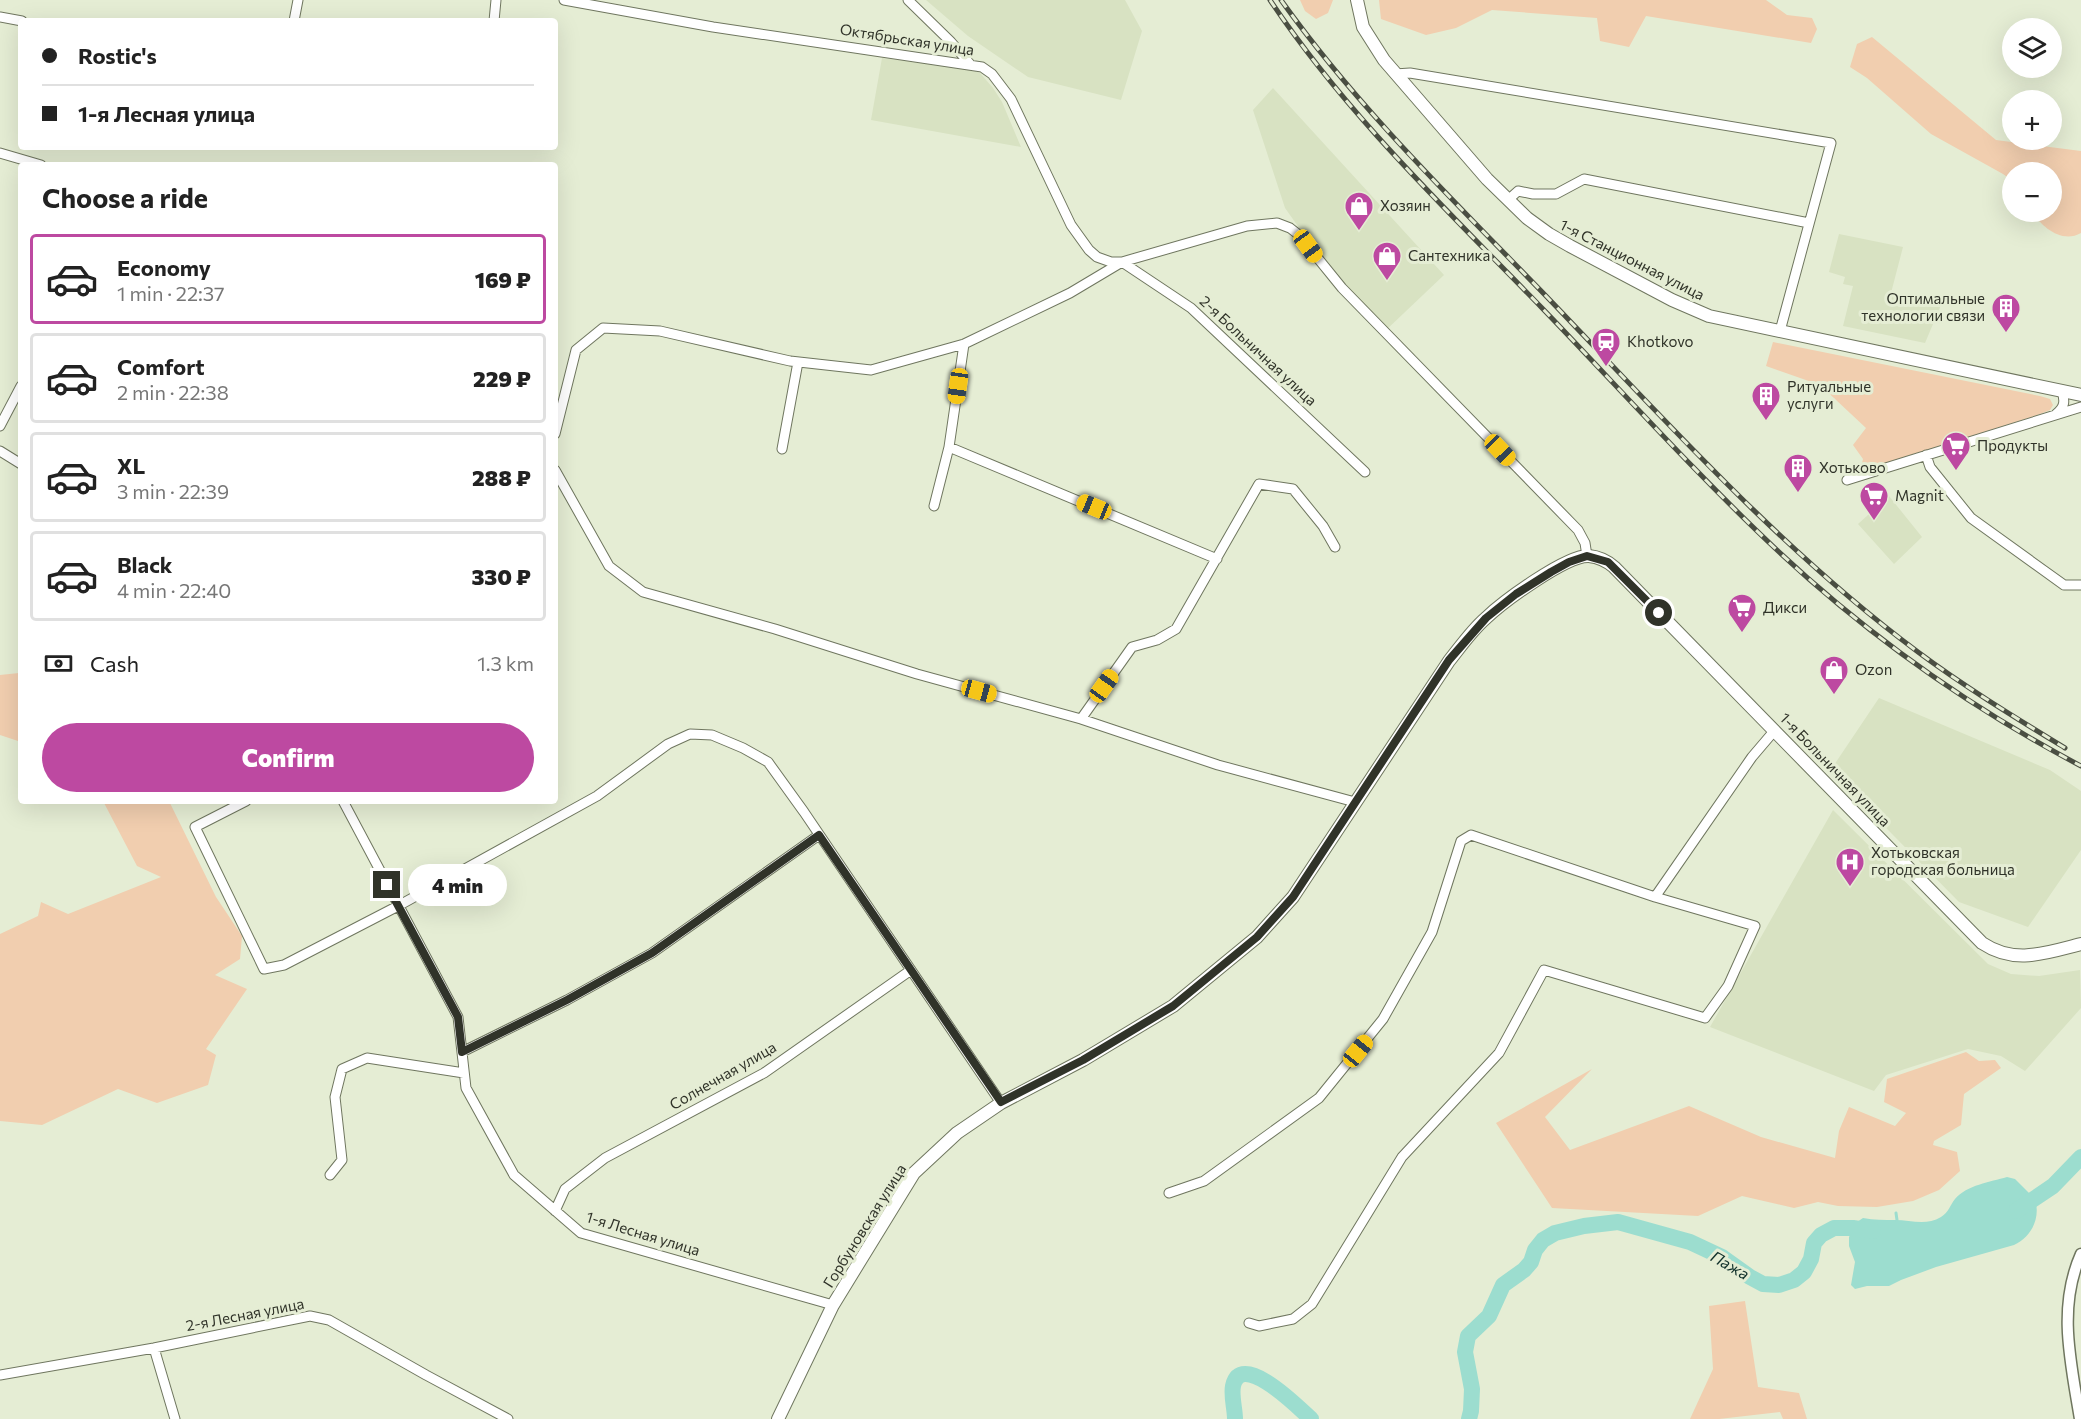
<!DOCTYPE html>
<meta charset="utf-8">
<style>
:root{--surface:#fff;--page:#f2f2f2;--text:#222;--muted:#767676;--line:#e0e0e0;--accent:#bd49a1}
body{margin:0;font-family:Commissioner,sans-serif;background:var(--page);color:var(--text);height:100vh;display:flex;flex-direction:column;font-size:22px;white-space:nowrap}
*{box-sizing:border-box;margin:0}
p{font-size:20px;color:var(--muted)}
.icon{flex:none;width:33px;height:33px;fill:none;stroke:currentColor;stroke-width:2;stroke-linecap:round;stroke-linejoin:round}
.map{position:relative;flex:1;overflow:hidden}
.side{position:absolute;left:18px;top:162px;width:540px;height:642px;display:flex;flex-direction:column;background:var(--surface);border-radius:6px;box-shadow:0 6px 24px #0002}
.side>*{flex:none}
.hud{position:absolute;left:18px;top:18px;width:540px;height:132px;border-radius:6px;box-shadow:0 6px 24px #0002;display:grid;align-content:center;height:132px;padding:0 24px;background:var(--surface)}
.controls{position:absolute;left:2002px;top:18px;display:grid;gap:12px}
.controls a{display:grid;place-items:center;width:60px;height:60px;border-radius:50%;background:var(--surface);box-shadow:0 6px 24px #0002;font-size:30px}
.end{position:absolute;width:27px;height:27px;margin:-14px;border:8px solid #303329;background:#fff;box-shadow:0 0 0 3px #fff}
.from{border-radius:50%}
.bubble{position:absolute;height:42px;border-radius:21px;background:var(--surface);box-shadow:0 6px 24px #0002;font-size:20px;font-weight:800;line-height:42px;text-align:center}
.car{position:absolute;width:18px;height:36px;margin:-18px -9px;border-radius:8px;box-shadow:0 0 4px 2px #0007;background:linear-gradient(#f5c518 24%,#345 0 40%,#f5c518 0 76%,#345 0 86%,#f5c518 0)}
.hud b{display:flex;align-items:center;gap:21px;height:57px;font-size:22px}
.hud b+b{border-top:2px solid var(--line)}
.hud i{width:15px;height:15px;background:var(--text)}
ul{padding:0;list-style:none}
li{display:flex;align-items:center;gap:18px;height:90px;margin:0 12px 9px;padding:0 12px;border:3px solid var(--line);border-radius:6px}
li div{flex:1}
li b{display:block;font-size:22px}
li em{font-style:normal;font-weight:800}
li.on{border-color:var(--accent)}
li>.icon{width:54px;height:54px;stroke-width:1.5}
h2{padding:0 24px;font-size:27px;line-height:72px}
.pay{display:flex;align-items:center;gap:15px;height:66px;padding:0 24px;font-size:22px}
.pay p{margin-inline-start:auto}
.cta{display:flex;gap:12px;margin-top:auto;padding:12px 24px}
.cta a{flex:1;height:69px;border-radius:36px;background:var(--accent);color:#fff;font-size:24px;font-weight:800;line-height:69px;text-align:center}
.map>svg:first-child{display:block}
.built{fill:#d8e2c2}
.green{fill:#f1ceaf}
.water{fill:#9cddcf}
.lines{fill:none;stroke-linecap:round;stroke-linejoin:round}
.stream{stroke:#9cddcf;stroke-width:3}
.river{stroke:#9cddcf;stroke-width:16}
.minor-casing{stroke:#6f765f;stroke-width:11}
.tertiary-casing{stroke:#6f765f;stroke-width:13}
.secondary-casing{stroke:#6f765f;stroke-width:14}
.minor{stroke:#fff;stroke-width:9}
.tertiary{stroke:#fff;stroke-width:10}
.secondary{stroke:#fff;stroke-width:12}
.rail-casing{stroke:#4a4e42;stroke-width:5}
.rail{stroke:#e5edd4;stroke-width:3;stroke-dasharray:9;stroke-linecap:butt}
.route{stroke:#303329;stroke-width:8}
.labels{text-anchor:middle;stroke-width:6;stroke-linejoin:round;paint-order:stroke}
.street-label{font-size:15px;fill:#303329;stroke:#e5edd4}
.poi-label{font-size:15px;fill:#303329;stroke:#e5edd4;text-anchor:start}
.water-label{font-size:16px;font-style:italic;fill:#11312b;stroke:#e5edd4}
</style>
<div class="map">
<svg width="2081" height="1419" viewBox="0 0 2081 1419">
<rect width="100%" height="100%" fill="#e5edd4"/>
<!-- built -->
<path class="built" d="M 926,0 L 1125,0 L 1142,31 L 1121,100 L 1028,77 L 968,36 Z
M 882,58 L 970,69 L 980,73 L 993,88 L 1002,102 L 1021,147 L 871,120 Z
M 1273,88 L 1444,275 L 1384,332 L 1342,288 L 1285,208 L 1253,110 Z
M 1839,234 L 1903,247 L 1891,293 L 1941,305 L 1925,343 L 1843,326 L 1853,286 L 1843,284 L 1845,277 L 1829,272 Z
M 1889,496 L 1922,537 L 1894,564 L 1858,524 Z
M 1879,698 L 2050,770 L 2081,791 L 2081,850 L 2028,927 L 1959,902 L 1830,771 Z
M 1833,810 L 1988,964 L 2011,974 L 2039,976 L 2080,970 L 2081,1008 L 2025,1071 L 2001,1056 L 1968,1049 L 1886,1075 L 1874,1091 L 1710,1027 Z"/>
<!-- green -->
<path class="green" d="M 1300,0 L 1333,0 L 1328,13 L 1316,19 L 1305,11 Z
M 1379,0 L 1766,0 L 1787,15 L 1812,18 L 1817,29 L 1811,43 L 1646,16 L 1629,47 L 1600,41 L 1597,18 L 1492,10 L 1456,28 L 1426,35 L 1381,19 Z
M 1872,37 L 1996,140 L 2081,151 L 2081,233 C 2062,244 2042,227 2032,212 L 2052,212 L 2052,172 L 2013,172 L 2013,181 L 2003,174 L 1931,134 L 1867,78 L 1850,67 L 1857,44 Z
M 1773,342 L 2040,396 L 2050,399 L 2053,405 L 2050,410 L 2035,416 L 1860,471 L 1863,459 L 1853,445 L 1866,428 L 1820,385 L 1766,366 Z
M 21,665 L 21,742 L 0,735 L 0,675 L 19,673 Z
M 103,801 L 169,801 L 216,897 L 242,936 L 240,959 L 215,975 L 247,989 L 206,1049 L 216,1055 L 208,1085 L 157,1103 L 118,1089 L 42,1125 L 0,1121 L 0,934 L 38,916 L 41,902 L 68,914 L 161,877 L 137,866 Z
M 1966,1052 L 1979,1061 L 1995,1060 L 2001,1068 L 1964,1094 L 1961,1125 L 1934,1141 L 1933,1145 L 1957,1152 L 1960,1171 L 1939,1190 L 1913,1201 L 1877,1207 L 1838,1206 L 1818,1202 L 1794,1208 L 1742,1196 L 1698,1216 L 1552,1208 L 1496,1123 L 1592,1069 L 1545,1117 L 1570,1150 L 1689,1106 L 1761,1137 L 1835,1158 L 1839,1131 L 1849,1107 L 1895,1126 L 1906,1113 L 1884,1102 L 1887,1079 Z
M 1745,1301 L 1758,1387 L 1799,1393 L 1807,1419 L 1783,1419 L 1780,1412 L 1719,1419 L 1690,1419 L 1713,1369 L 1709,1306 Z"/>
<!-- water -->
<path class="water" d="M 2007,1177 L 2015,1179 L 2035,1199 C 2041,1219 2031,1237 2014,1245 L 1936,1267 L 1901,1280 L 1889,1286 L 1867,1286 L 1855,1289 L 1851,1285 L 1855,1262 L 1849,1246 L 1849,1237 L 1857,1222 L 1863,1218 C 1874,1220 1884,1220 1895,1220 C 1911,1220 1926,1226 1941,1217 C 1949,1212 1950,1205 1955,1199 C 1967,1185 1990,1182 2007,1177 Z"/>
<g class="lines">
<!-- stream -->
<path class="stream" d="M 1896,1213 L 1897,1220"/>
<!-- river -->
<path class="river" d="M 2016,1211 L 2053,1186 L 2081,1157
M 1235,1419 C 1235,1409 1231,1396 1233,1386 C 1241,1349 1300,1409 1311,1419
M 1469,1419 L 1471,1411 L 1472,1389 L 1465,1352 L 1468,1336 L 1489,1316 L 1503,1285 L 1524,1270 L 1531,1262 L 1535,1250 L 1543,1240 L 1555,1233 L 1584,1226 L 1618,1222 L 1690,1242 L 1722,1257 L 1750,1277 L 1763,1284 L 1779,1285 L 1794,1280 L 1804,1272 L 1811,1259 L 1814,1243 L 1821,1235 L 1834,1228 L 1853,1228 L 1873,1231"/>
<!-- minor casing -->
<g class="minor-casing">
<path id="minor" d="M 564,0 L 713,27 L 982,67 L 992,74 L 1011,99 L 1071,225 L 1089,250 L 1097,257 L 1111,262 L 1122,262 L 1247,226 L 1277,223 L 1290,228 L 1299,235 L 1342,288 L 1578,530 L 1585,543 L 1587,556
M 908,0 L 951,42 L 970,64
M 0,17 L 22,21
M 294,21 L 298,0
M 494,21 L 496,0
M 1395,74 L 1410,73 L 1831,143 L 1780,331
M 0,153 L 41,165
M 1508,200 L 1518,191 L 1533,194 L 1556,194 L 1584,179 L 1809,223
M 2056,414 C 2065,407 2065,401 2062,391
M 0,426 L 21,386
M 555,434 L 576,350 L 603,328 L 660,331 L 790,361 L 871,370 L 964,344 L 1070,293 L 1122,262 L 1191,308 L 1365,472
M 949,447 L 1217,559
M 782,449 L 798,362
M 0,451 L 21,464
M 1926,455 L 1930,467 L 1971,518 L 2064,585 L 2081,585
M 555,470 L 609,566 L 643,592 L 775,629 L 917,674 L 1081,719 L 1218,765 L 1355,802
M 1847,480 L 2081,407
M 934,506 L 949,447 L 964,344
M 1081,719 L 1132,647 L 1157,640 L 1176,629 L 1259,484 L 1293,489 L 1323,526 L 1335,547
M 246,801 L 195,827 L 264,969 L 284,965 L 398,906 L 597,796 L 668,744 L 690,734 L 712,735 L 743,748 L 768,762 L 804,812 L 1001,1103
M 343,801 L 458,1017 L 466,1088 L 514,1175 L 581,1233 L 833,1305
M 462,1052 L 567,1000 L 652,953 L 819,835
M 330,1175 L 342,1160 L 335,1097 L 342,1069 L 367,1058 L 464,1073
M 1169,1193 L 1204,1181 L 1319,1098 L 1383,1019 L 1432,932 L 1461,841 L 1471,835 L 1655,897 L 1752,757 L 1775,730
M 555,1211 L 565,1189 L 605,1158 L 764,1073 L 911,970
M 1249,1323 L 1259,1326 L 1293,1319 L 1312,1304 L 1402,1157 L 1499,1053 L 1544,970 L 1705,1018 L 1728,986 L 1755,926 L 1655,897
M 154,1348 L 175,1419
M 0,1375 L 154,1348 L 310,1316 L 329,1320 L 426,1375 L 508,1419"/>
</g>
<!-- tertiary casing -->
<g class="tertiary-casing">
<path id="tertiary" d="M 2080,1419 C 2071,1363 2057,1308 2081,1254"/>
</g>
<!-- secondary casing -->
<g class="secondary-casing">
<path id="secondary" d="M 1357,0 L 1363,27 L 1384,60 L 1487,179 L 1527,218 L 1549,234 L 1570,246 L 1672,300 L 1709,316 L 2081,395
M 778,1419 L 833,1305 L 914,1173 L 957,1133 L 1001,1103 L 1083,1060 L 1173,1006 L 1257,937 L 1293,897 L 1449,661 C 1461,646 1472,630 1486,618 C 1503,602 1566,555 1589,556 C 1599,557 1607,561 1614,567 L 1982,943 C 2015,965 2045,953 2081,944"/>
</g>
<!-- minor -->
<use href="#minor" class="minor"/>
<!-- tertiary -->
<use href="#tertiary" class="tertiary"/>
<!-- secondary -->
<use href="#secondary" class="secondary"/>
<!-- rail casing -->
<g class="rail-casing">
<path id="rail" d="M 1270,0 C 1346,114 1447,210 1542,308 C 1620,389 1696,474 1778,551 C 1869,636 1971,708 2081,766
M 1281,0 C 1358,108 1455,202 1547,297 C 1665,420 1781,550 1918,652 C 1965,687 2016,718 2065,748"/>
</g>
<!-- rail -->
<use href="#rail" class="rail"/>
</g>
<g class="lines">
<!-- route -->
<path class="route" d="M 387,885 L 458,1017 L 462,1052 L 567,1000 L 652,953 L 819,835 L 1001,1102 L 1083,1060 L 1173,1006 L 1257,937 L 1293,897 L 1449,660 L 1486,618 L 1516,594 L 1551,572 L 1569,562 L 1587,556 L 1608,562 L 1659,613"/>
</g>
<!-- icons -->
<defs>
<g id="shop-pin" transform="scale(1.5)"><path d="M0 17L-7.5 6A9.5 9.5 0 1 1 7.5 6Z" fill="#bd49a1" stroke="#e5edd4"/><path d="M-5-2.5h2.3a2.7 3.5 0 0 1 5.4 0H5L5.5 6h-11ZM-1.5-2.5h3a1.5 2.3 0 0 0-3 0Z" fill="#fff"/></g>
<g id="building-pin" transform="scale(1.5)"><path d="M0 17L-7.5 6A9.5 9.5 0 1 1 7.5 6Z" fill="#bd49a1" stroke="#e5edd4"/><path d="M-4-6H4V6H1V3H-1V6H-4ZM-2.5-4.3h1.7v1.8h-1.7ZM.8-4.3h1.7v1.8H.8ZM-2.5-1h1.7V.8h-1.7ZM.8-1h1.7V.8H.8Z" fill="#fff"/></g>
<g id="station-pin" transform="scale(1.5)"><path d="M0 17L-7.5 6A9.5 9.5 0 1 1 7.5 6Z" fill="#bd49a1" stroke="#e5edd4"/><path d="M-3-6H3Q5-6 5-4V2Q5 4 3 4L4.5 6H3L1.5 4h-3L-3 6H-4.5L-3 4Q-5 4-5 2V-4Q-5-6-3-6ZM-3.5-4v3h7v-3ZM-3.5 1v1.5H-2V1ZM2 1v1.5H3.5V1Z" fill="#fff"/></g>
<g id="supermarket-pin" transform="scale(1.5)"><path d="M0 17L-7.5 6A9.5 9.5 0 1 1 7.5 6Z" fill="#bd49a1" stroke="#e5edd4"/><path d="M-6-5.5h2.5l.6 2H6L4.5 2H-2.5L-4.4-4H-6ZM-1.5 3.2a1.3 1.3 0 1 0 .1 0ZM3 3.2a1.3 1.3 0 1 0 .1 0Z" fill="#fff"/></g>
<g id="hospital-pin" transform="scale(1.5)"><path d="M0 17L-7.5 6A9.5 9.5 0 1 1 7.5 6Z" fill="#bd49a1" stroke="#e5edd4"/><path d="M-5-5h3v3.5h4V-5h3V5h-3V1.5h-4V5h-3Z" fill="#fff"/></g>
</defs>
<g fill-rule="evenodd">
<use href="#shop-pin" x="1359" y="206"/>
<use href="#shop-pin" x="1387" y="256"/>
<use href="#building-pin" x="2006" y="308"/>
<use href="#station-pin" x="1606" y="342"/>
<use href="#building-pin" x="1766" y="396"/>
<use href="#supermarket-pin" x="1956" y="446"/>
<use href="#building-pin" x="1798" y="468"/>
<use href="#supermarket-pin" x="1874" y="496"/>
<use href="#supermarket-pin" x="1742" y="608"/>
<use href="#shop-pin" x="1834" y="670"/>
<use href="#hospital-pin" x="1850" y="862"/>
</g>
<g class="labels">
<!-- street labels -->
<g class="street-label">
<text transform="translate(907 40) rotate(9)" y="5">Октябрьская улица</text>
<text transform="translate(1632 260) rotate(27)" y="5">1-я Станционная улица</text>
<text transform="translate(1258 351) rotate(43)" y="5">2-я Больничная улица</text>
<text transform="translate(1835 770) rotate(46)" y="5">1-я Больничная улица</text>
<text transform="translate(723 1076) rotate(-30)" y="5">Солнечная улица</text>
<text transform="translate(865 1226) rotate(-58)" y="5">Горбуновская улица</text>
<text transform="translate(643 1234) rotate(17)" y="5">1-я Лесная улица</text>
<text transform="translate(245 1315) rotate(-11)" y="5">2-я Лесная улица</text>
</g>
<!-- poi labels -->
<g class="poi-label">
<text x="1380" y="211">Хозяин</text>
<text x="1408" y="261">Сантехника</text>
<text x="1985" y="304" text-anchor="end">Оптимальные<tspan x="1985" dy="17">технологии связи</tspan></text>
<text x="1627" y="347">Khotkovo</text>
<text x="1787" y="392">Ритуальные<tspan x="1787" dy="17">услуги</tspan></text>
<text x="1977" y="451">Продукты</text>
<text x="1819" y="473">Хотьково</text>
<text x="1895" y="501">Magnit</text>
<text x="1763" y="613">Дикси</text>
<text x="1855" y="675">Ozon</text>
<text x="1871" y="858">Хотьковская<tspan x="1871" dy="17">городская больница</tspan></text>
</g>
<!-- water labels -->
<g class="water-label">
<text transform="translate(1730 1265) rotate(30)" y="6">Пажа</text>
</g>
</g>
</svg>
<div class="controls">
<a><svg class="icon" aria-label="layers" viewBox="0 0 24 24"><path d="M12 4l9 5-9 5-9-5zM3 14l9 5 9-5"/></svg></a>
<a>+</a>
<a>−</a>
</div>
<i class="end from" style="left:1659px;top:613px"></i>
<i class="end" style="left:387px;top:885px"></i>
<div class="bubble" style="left:408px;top:864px;width:99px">4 min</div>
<i class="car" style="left:1308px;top:246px;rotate:144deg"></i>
<i class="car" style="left:958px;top:386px;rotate:188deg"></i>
<i class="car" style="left:1500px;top:450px;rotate:136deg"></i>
<i class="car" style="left:1094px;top:507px;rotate:292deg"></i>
<i class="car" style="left:1104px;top:686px;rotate:35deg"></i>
<i class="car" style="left:979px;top:691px;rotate:105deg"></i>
<i class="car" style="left:1358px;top:1051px;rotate:39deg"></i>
<div class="hud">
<b><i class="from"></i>Rostic's</b>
<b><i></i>1-я Лесная улица</b>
</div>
<section class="side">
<h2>Choose a ride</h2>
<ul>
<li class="on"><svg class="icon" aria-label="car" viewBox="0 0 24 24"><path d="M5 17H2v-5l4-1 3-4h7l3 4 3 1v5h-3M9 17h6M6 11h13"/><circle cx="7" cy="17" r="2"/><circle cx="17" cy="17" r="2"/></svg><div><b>Economy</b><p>1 min · 22:37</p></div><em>169 ₽</em></li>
<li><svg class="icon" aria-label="car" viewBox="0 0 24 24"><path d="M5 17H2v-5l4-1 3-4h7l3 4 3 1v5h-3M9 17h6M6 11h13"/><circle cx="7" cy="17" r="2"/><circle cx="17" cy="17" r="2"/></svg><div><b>Comfort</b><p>2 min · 22:38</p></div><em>229 ₽</em></li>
<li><svg class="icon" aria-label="car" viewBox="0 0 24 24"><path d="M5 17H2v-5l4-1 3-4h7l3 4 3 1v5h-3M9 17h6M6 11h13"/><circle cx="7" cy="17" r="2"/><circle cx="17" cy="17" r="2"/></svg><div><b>XL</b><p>3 min · 22:39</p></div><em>288 ₽</em></li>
<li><svg class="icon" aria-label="car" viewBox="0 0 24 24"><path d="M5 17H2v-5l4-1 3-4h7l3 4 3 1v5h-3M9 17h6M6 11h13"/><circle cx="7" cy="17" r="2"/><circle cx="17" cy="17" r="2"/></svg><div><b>Black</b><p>4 min · 22:40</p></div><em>330 ₽</em></li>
</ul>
<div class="pay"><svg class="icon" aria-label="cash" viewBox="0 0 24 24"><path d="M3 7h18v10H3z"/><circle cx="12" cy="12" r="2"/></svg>Cash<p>1.3 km</p></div>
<div class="cta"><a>Confirm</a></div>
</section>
</div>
